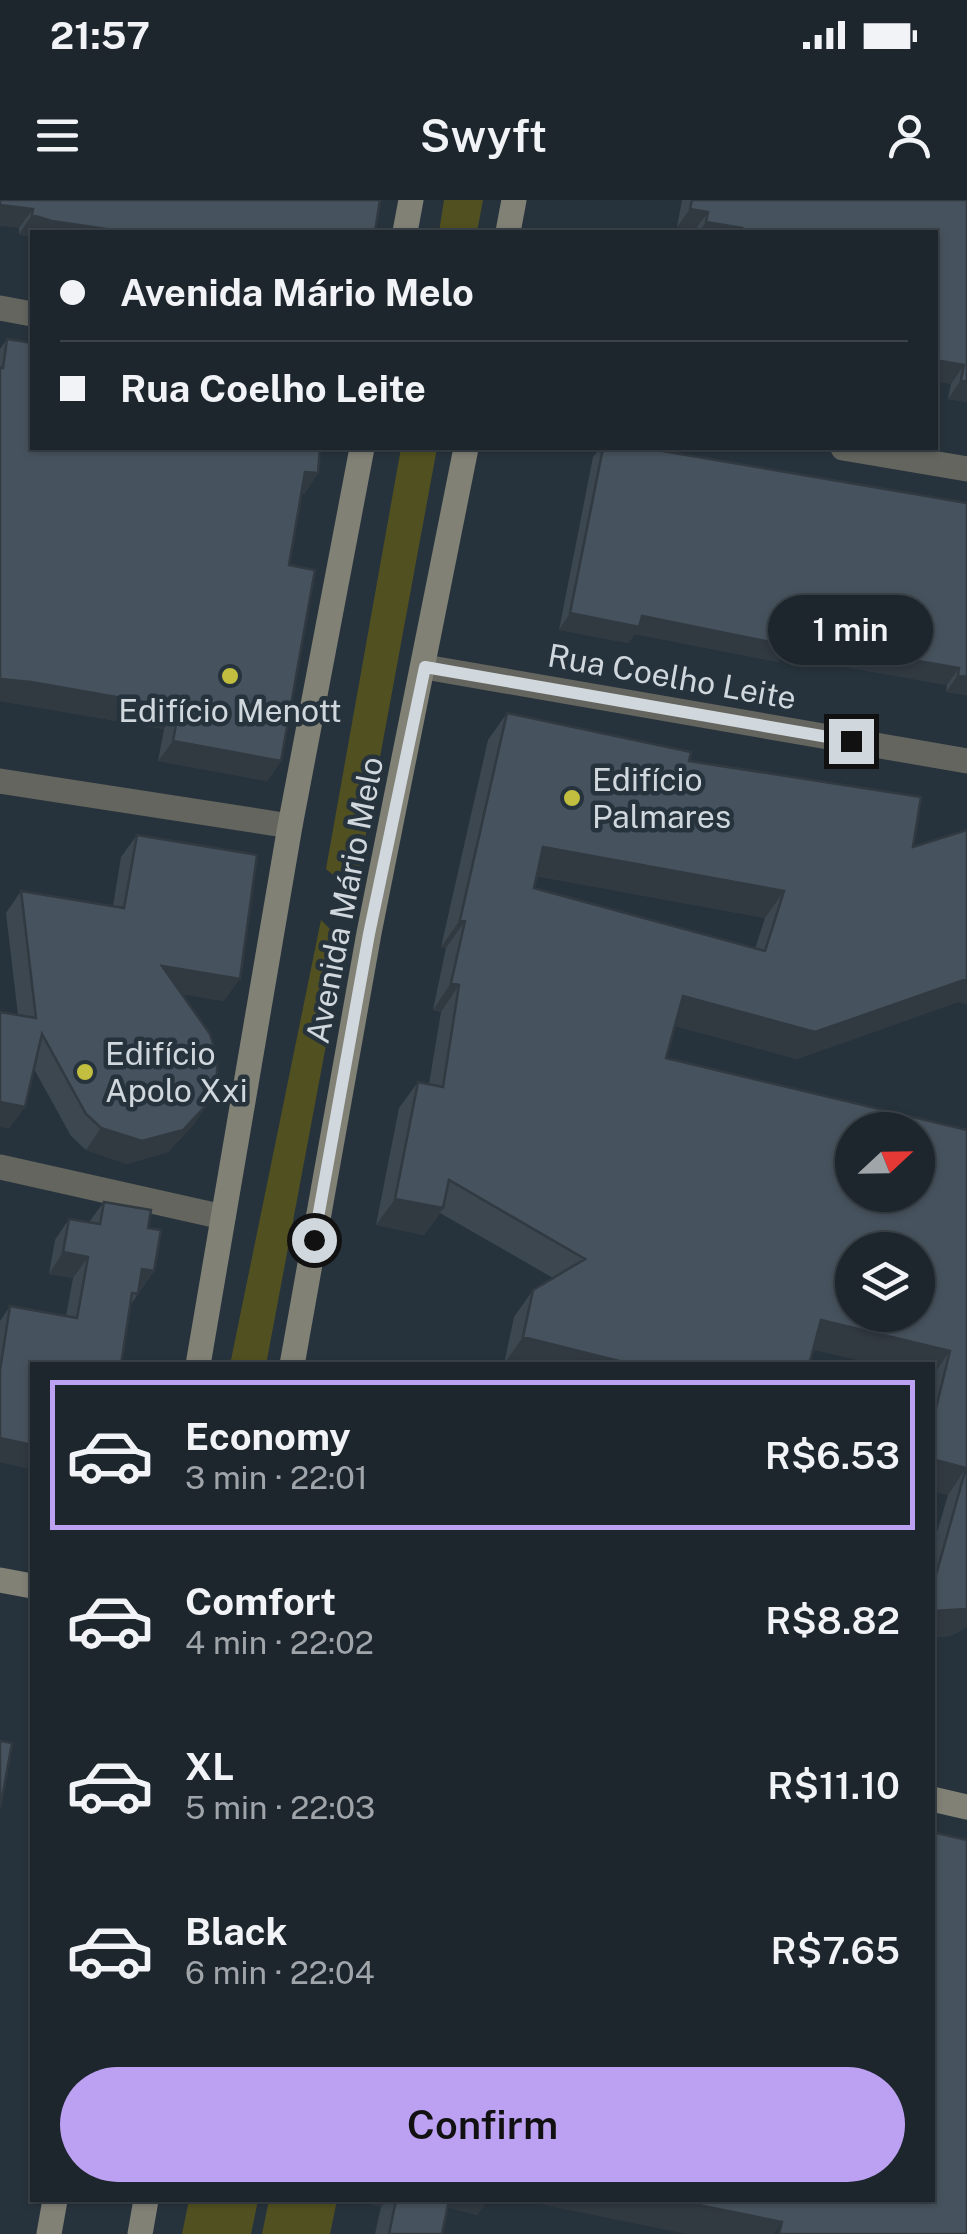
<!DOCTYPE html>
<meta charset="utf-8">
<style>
:root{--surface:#1d262d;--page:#2a3239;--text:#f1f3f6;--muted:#a0a5aa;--line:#3b4349;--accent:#bca0f2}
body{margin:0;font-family:"Public Sans",sans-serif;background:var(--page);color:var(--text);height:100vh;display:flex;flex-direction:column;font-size:38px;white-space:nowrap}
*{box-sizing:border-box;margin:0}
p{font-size:32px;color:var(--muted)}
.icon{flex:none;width:55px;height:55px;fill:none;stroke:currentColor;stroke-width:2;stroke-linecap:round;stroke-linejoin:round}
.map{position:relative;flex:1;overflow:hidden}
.drawer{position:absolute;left:30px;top:1162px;width:905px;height:840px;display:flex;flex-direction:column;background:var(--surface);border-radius:0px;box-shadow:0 2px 8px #0004,0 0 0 2px var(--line)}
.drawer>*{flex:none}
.top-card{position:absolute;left:30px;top:30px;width:908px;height:220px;border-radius:0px;box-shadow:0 2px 8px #0004,0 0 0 2px var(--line);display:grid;align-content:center;height:220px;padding:0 30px;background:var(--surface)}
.needle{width:65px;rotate:68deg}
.tools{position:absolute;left:835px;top:912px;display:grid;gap:20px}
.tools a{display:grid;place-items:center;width:100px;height:100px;border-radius:50%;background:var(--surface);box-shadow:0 2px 8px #0004,0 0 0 2px var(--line);font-size:50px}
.end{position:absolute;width:45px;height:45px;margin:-22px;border:12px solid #d0d7dd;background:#111;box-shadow:0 0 0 5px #111}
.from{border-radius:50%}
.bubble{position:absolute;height:70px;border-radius:35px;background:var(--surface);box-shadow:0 2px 8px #0004,0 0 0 2px var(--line);font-size:32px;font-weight:600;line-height:70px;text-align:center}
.top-card b{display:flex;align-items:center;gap:35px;height:95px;font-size:38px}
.top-card b+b{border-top:2px solid var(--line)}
.top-card i{width:25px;height:25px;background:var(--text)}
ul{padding:18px 0 0;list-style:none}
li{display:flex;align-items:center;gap:30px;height:150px;margin:0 20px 15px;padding:0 10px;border:5px solid transparent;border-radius:0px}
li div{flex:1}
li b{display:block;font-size:38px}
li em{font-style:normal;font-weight:600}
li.selected{border-color:var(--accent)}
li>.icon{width:90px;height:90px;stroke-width:1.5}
.cta{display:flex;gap:20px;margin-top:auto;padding:20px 30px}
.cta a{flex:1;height:115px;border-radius:60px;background:var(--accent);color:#111;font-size:40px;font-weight:600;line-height:115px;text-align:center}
.status{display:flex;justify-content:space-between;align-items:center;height:70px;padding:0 50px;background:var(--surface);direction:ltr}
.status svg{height:28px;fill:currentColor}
header{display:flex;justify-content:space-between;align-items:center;height:130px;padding:0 30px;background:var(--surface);font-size:45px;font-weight:600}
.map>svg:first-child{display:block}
.green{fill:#515020}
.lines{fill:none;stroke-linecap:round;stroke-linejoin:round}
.minor{stroke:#64655e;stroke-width:25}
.tertiary{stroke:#64655e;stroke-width:25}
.secondary{stroke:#818176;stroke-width:25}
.wall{fill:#3c4750;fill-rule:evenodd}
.shaded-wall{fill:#313941}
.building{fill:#46525d;stroke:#313941;stroke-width:2.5;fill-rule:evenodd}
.route{stroke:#d0d7dd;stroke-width:12}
.poi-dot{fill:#c1be40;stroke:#27333c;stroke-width:4}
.labels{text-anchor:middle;stroke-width:9;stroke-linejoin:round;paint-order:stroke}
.street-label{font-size:32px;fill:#d0d7dd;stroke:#27333c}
.poi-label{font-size:32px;fill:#d0d7dd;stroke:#27333c;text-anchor:start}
</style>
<div class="status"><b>21:57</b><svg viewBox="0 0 49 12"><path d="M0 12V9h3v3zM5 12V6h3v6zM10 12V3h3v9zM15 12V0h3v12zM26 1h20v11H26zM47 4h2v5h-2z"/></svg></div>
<header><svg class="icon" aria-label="menu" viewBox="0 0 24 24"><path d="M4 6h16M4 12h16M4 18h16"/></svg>Swyft<svg class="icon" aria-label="person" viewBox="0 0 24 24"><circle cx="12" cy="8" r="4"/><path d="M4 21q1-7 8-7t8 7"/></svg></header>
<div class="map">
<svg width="967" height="2034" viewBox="0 0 967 2034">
<rect width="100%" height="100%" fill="#27333c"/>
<!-- green -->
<path class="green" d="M 444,0 L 483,0 L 477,32 L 439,32 Z
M 401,248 L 437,248 L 355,693 L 326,669 Z
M 321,720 L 345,744 L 266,1165 L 230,1165 Z
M 189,2000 L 258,2000 L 251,2034 L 182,2034 Z
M 269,2000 L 337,2000 L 330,2034 L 262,2034 Z"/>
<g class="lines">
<!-- minor -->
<path class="minor" d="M 0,108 L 32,114
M 843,248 L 967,269
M 425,467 L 967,561
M 0,967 L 223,1017"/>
<!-- tertiary -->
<path class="tertiary" d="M 0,581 L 290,626"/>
<!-- secondary -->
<path class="secondary" d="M 405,32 L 411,0
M 508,32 L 514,0
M 198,1165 L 290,626 L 362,248
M 292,1165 L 369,733 L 466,248
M 0,1380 L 32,1386
M 932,1599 L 967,1607
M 49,2034 L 55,2000
M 140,2034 L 146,2000"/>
</g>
<!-- wall -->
<path class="wall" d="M 0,0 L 380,0 L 32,32 L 32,38 L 19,34 L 19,28 Z
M 682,0 L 967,0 L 967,202 L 948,199 L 951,184 L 935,181 L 935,32 L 694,32 L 695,30 L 677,27 Z
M 7,139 L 32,248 L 318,273 L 304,294 L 301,294 L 289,365 L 281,561 L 267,581 L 158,561 L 164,529 L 0,501 L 0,149 Z
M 600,248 L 645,248 L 967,303 L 967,495 L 946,492 L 947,485 L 783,456 L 778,462 L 635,434 L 628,443 L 559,430 L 593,257 Z
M 507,513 L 689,561 L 913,647 L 958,802 L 797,859 L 675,826 L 666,858 L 967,930 L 967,1427 L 951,1436 L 932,1437 L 932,1349 L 948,1295 L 932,1291 L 932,1165 L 813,1150 L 504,1164 L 514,1117 L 533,1090 L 553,1078 L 440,1013 L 424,1035 L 376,1025 L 399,908 L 418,882 L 429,884 L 441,812 L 433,810 L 446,748 L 441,747 L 488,540 ZM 536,676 L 765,718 L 755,749 L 534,688 Z
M 137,635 L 224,801 L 182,794 L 194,924 L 168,952 L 127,964 L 86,950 L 71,936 L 34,869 L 9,929 L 18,815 L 6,713 L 21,691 L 113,706 L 121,657 Z
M 104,1002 L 148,1028 L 154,1071 L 131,1104 L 32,1269 L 0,1262 L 0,1121 L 10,1106 L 66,1116 L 73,1078 L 49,1074 L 55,1040 L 69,1019 L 89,1022 Z
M 354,2000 L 488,2000 L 477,2015 L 447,2007 L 442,2034 L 375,2034 L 381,2007 Z"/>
<!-- shaded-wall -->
<path class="shaded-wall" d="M 0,5 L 33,9 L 19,28 L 0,26 Z
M 690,9 L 708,12 L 695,30 L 677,27 Z
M 32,15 L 126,32 L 32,32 L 32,38 L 19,34 Z
M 706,22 L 742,28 L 739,32 L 699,32 Z
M 935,160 L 964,165 L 951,184 L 935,181 Z
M 961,180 L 967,182 L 967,202 L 948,199 Z
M 305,272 L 318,273 L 304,294 L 290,293 Z
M 570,413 L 642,416 L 791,439 L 959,468 L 947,485 L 783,456 L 778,462 L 635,434 L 628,443 L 559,430 Z
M 958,475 L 967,477 L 967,495 L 946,492 Z
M 0,479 L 31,482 L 179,508 L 164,529 L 0,501 Z
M 173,541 L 281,561 L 267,581 L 158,561 Z
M 543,647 L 784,691 L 765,718 L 524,674 Z
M 460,720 L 465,721 L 446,748 L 441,747 Z
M 162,766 L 240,779 L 224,801 L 147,788 Z
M 967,779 L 967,805 L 958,802 L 797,859 L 664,823 L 683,796 Z
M 451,783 L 459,785 L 441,812 L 433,810 Z
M 210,901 L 194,924 L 168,952 L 127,964 L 86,950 L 101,928 Z
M 0,902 L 25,907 L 9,929 L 0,927 Z
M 395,999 L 443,1008 L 424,1035 L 376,1025 Z
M 63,1052 L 88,1057 L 73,1078 L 49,1074 Z
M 142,1069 L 154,1071 L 139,1092 L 127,1090 Z
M 821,1120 L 950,1151 L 932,1177 L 932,1165 L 877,1165 L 802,1147 Z
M 523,1137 L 635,1165 L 504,1164 Z
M 0,1238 L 32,1245 L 32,1269 L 0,1262 Z
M 932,1259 L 966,1268 L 948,1295 L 932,1291 Z
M 967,1409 L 967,1427 L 951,1436 L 932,1437 L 932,1411 Z
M 354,2000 L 386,2000 L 381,2007 Z
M 436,2000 L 488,2000 L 477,2015 L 434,2004 Z
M 520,2000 L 674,2000 L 782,2022 L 774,2034 L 686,2034 Z"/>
<!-- building -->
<path class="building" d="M 0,0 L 380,0 L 375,32 L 126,32 L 52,21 L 32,15 L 33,9 L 0,5 Z
M 692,0 L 967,0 L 967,182 L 961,180 L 964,165 L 935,160 L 935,32 L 741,32 L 742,28 L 706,22 L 708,12 L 690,9 Z
M 7,139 L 32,143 L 32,248 L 320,248 L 318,273 L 305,272 L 289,365 L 315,370 L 281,561 L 173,541 L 179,508 L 31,482 L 0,479 L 0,167 L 3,168 Z
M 603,248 L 645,248 L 967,303 L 967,477 L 958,475 L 959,468 L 791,439 L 790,446 L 642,416 L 639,427 L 570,413 Z
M 507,513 L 691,552 L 689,561 L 921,597 L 913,647 L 967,630 L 967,779 L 815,832 L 683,796 L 666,858 L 967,930 L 967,1409 L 932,1411 L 932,1389 L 966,1268 L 932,1259 L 932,1224 L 950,1151 L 821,1120 L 809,1165 L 635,1165 L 523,1137 L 533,1090 L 585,1059 L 449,980 L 443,1008 L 395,999 L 418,882 L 443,887 L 459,785 L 451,783 L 465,721 L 460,720 ZM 543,647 L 784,691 L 765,751 L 534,688 ZM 852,930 L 918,930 L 918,995 L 852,995 ZM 852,1050 L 918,1050 L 918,1115 L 852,1115 Z
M 137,635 L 257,655 L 240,779 L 162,766 L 210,834 L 217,857 L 217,880 L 210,901 L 183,930 L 142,941 L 101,928 L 86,914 L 42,834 L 25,907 L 0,902 L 0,812 L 36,818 L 21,691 L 124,708 Z
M 104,1002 L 151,1010 L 148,1028 L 161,1030 L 154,1071 L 142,1069 L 138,1094 L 132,1093 L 121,1165 L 32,1165 L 32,1245 L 0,1238 L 0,1170 L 10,1106 L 77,1118 L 88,1057 L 63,1052 L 69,1019 L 100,1024 Z
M 0,1541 L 12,1543 L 0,1609 Z
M 932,1632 L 967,1640 L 967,2034 L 779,2034 L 782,2022 L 674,2000 L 932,2000 Z
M 396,2000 L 449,2000 L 442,2034 L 389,2034 Z"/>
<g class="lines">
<!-- route -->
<path class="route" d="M 314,1040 L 369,734 L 425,467 L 851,541"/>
</g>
<!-- markers -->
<g class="poi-dot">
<circle cx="230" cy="476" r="10"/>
<circle cx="572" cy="598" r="10"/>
<circle cx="85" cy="872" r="10"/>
</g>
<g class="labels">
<!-- street labels -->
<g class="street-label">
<text transform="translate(672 477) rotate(10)" y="11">Rua Coelho Leite</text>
<text transform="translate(345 700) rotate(-79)" y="11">Avenida Mário Melo</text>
</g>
<!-- poi labels -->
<g class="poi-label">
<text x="230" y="522" text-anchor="middle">Edifício Menott</text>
<text x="592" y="591">Edifício<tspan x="592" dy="37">Palmares</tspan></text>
<text x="105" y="865">Edifício<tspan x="105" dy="37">Apolo Xxi</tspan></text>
</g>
</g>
</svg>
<div class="tools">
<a><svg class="needle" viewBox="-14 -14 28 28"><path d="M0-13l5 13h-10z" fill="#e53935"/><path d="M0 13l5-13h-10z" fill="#a0a5aa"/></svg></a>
<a><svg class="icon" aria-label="layers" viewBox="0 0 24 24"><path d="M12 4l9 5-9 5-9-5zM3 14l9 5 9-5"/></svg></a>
</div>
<i class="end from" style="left:314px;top:1040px"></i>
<i class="end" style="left:851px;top:541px"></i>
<div class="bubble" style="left:768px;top:395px;width:165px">1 min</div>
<div class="top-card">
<b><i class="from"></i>Avenida Mário Melo</b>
<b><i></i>Rua Coelho Leite</b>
</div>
<section class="drawer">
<ul>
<li class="selected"><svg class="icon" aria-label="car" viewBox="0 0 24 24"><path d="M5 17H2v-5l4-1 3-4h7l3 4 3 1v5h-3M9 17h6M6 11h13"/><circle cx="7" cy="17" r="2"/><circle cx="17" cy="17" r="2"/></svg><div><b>Economy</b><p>3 min · 22:01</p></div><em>R$6.53</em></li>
<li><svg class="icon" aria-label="car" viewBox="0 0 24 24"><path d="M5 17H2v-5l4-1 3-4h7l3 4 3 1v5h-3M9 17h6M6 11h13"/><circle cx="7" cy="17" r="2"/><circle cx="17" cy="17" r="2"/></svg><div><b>Comfort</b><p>4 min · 22:02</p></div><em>R$8.82</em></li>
<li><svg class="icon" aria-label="car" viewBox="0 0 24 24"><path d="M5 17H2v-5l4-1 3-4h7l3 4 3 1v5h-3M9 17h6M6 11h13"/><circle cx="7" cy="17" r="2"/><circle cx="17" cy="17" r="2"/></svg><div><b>XL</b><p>5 min · 22:03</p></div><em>R$11.10</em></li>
<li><svg class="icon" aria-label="car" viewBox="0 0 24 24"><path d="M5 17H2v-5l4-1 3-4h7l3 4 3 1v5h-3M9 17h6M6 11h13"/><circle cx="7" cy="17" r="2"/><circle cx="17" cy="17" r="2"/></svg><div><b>Black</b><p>6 min · 22:04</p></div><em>R$7.65</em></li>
</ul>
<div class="cta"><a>Confirm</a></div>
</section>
</div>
